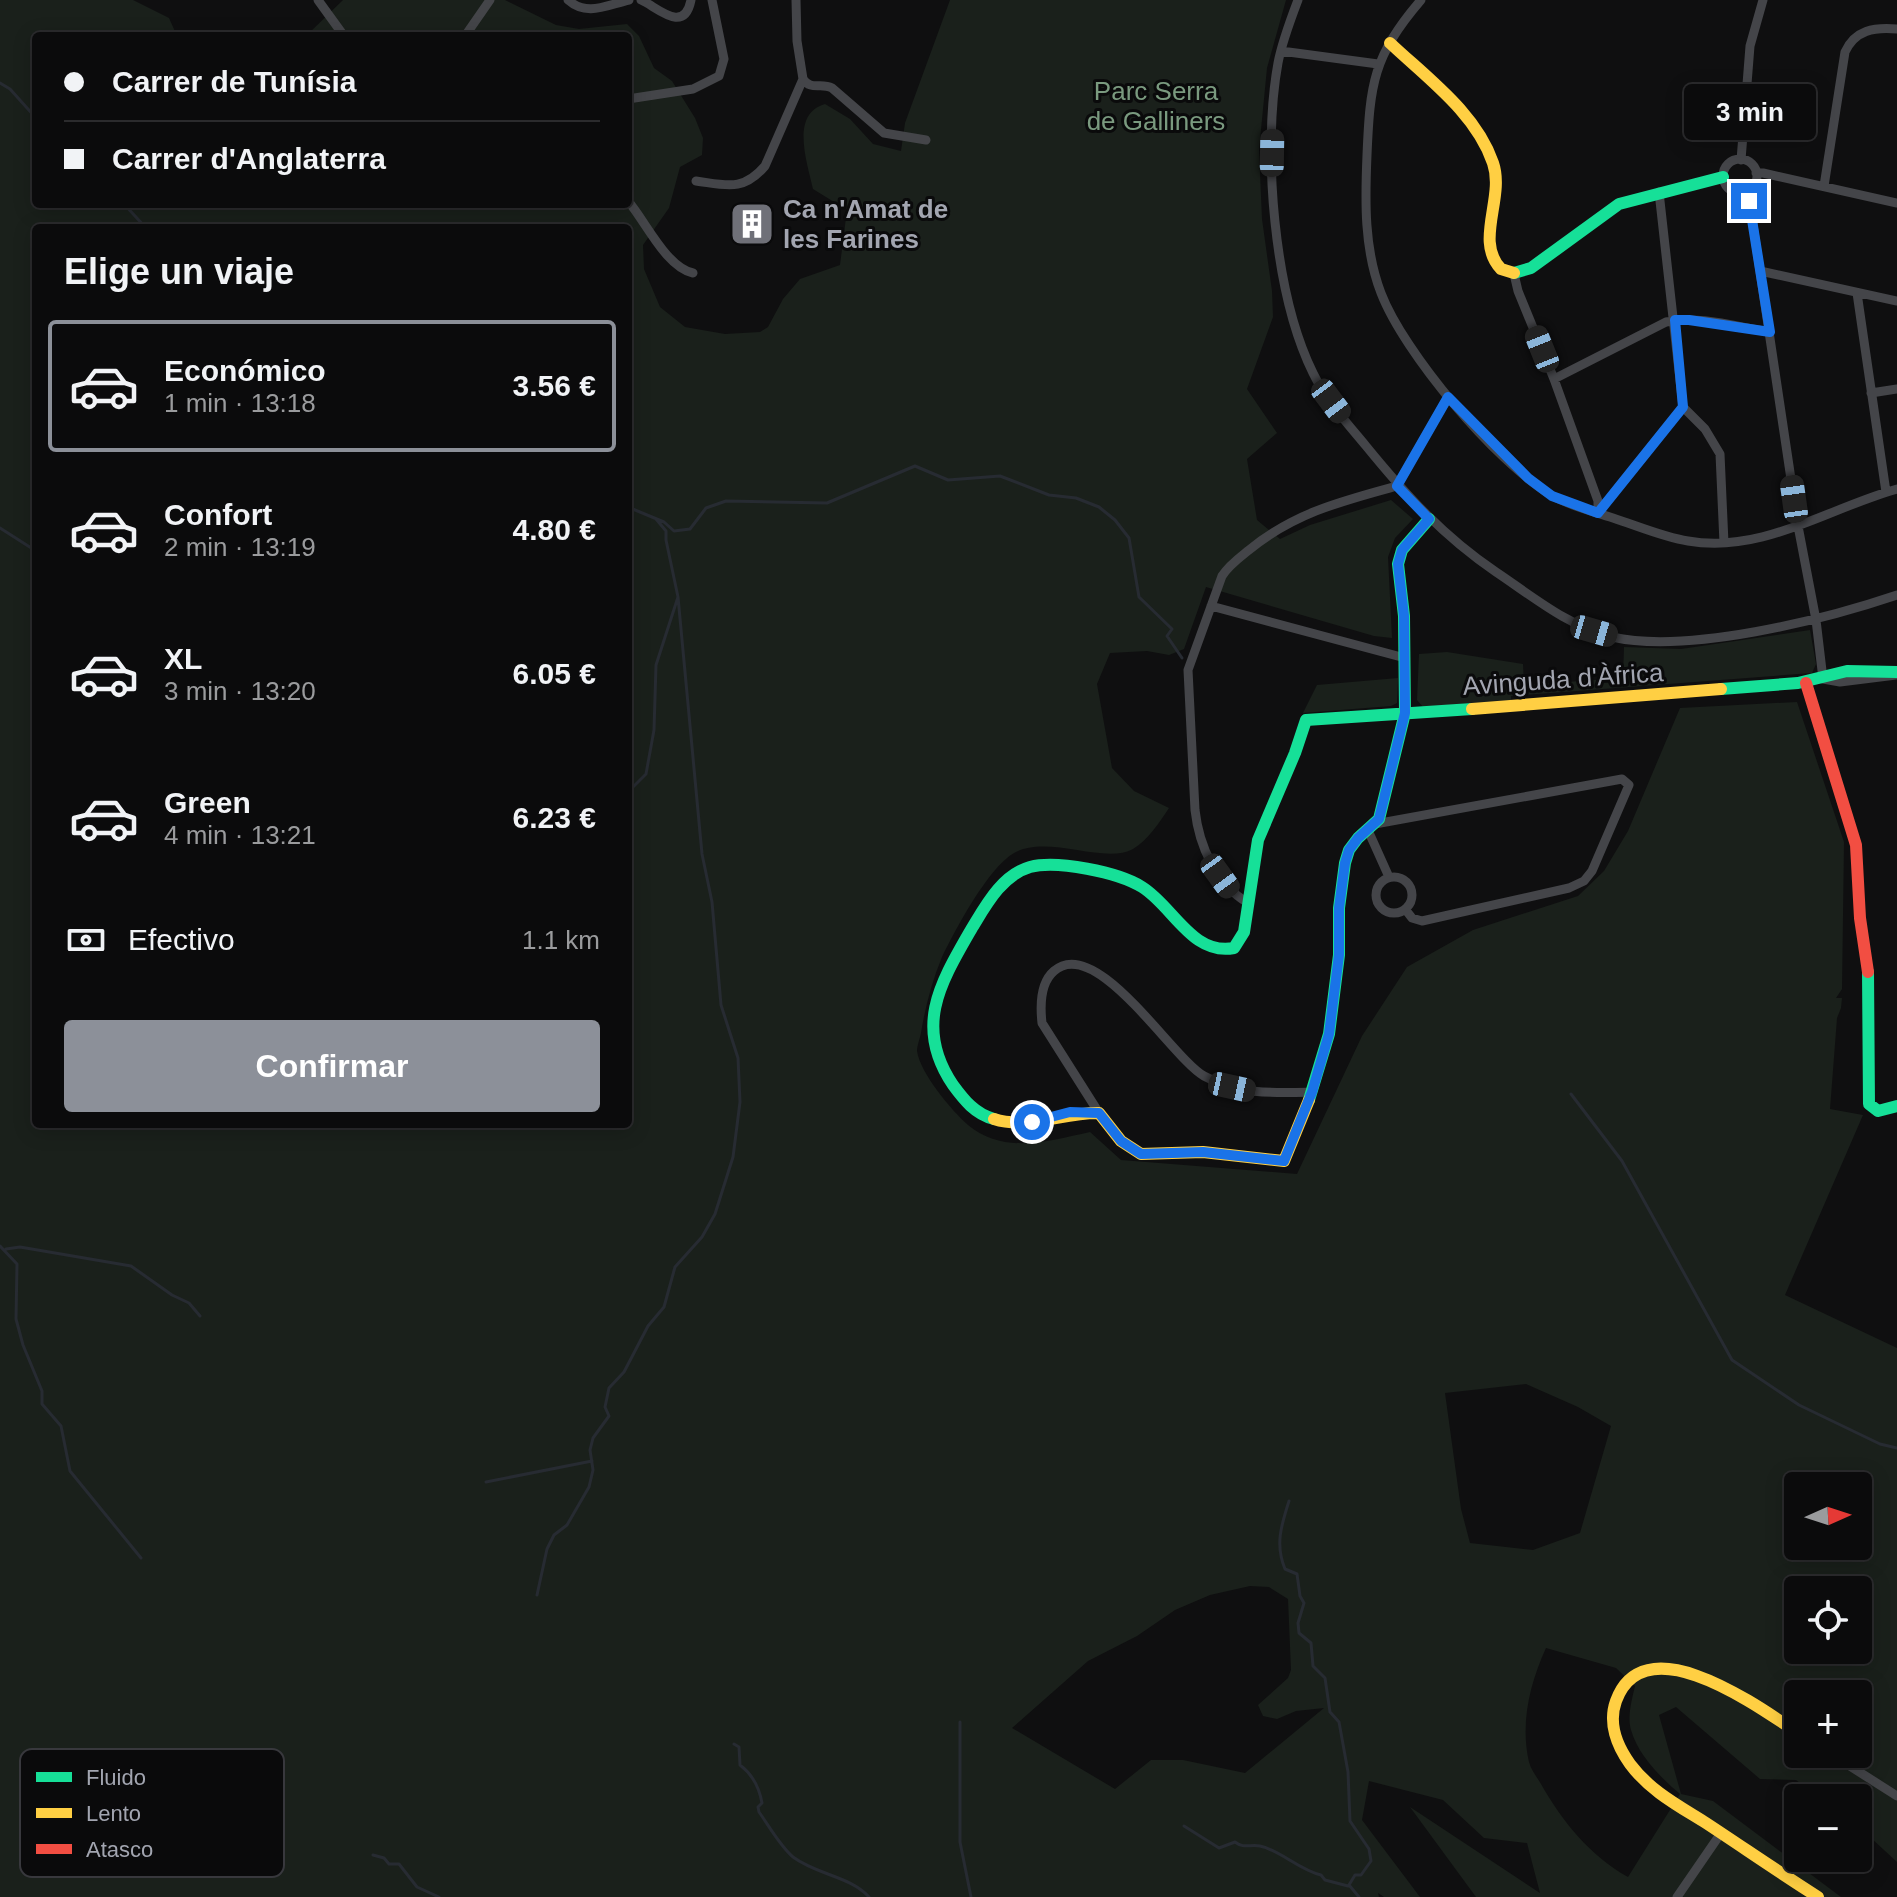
<!DOCTYPE html>
<html lang="es">
<meta charset="utf-8">
<style>
:root{--surface:#0b0b0c;--page:#19191a;--text:#f1f3f6;--muted:#9a9b9d;--line:#2b2b2d;--accent:#8c9099}
body{margin:0;font-family:Arial,sans-serif;background:var(--page);color:var(--text);height:100vh;display:flex;flex-direction:column;font-size:30px;white-space:nowrap}
*{box-sizing:border-box;margin:0}
p{font-size:26px;color:var(--muted)}
.icon{flex:none;width:44px;height:44px;fill:none;stroke:currentColor;stroke-width:2;stroke-linecap:round;stroke-linejoin:round}
.map{position:relative;flex:1;overflow:hidden}
.panel{position:absolute;left:32px;top:224px;width:600px;height:904px;display:flex;flex-direction:column;background:var(--surface);border-radius:8px;box-shadow:0 4px 20px #0003,0 0 0 2px var(--line)}
.panel>*{flex:none}
.hud{position:absolute;left:32px;top:32px;width:600px;height:176px;border-radius:8px;box-shadow:0 4px 20px #0003,0 0 0 2px var(--line);display:grid;align-content:center;height:176px;padding:0 32px;background:var(--surface)}
.needle{width:52px;rotate:87deg}
.controls{position:absolute;left:1784px;top:1472px;display:grid;gap:16px}
.controls a{display:grid;place-items:center;width:88px;height:88px;border-radius:8px;background:var(--surface);box-shadow:0 4px 20px #0003,0 0 0 2px var(--line);font-size:40px}
.end{position:absolute;width:36px;height:36px;margin:-18px;border:10px solid #1a73e8;background:#fff;box-shadow:0 0 0 4px #fff}
.from{border-radius:50%}
.bubble{position:absolute;height:56px;border-radius:8px;background:var(--surface);box-shadow:0 4px 20px #0003,0 0 0 2px var(--line);font-size:26px;font-weight:800;line-height:56px;text-align:center}
.car{position:absolute;width:24px;height:48px;margin:-24px -12px;border-radius:10px;box-shadow:0 0 6px 2px #0007;background:linear-gradient(#222 24%,#8ab4d8 0 40%,#222 0 76%,#8ab4d8 0 86%,#222 0)}
.hud b{display:flex;align-items:center;gap:28px;height:76px;font-size:30px}
.hud b+b{border-top:2px solid var(--line)}
.hud i{width:20px;height:20px;background:var(--text)}
ul{padding:0;list-style:none}
li{display:flex;align-items:center;gap:24px;height:132px;margin:0 16px 12px;padding:0 16px;border:4px solid transparent;border-radius:8px}
li div{flex:1}
li b{display:block;font-size:30px}
li em{font-style:normal;font-weight:800}
li.current{border-color:var(--accent)}
li>.icon{width:72px;height:72px;stroke-width:1.5}
h2{padding:0 32px;font-size:36px;line-height:96px}
.pay{display:flex;align-items:center;gap:20px;height:88px;padding:0 32px;font-size:30px}
.pay p{margin-inline-start:auto}
.action{display:flex;gap:16px;margin-top:auto;padding:16px 32px}
.action a{flex:1;height:92px;border-radius:8px;background:var(--accent);color:#fff;font-size:32px;font-weight:800;line-height:92px;text-align:center}
.map>svg:first-child{display:block}
.green{fill:#1a201b;fill-rule:evenodd}
.lines{fill:none;stroke-linecap:round;stroke-linejoin:round}
.stream{stroke:#272b32;stroke-width:3}
.street{stroke:#444549;stroke-width:9}
.fast{stroke:#16e098;stroke-width:12}
.slow{stroke:#ffcf43;stroke-width:12}
.jam{stroke:#f24e42;stroke-width:12}
.route{stroke:#1a73e8;stroke-width:10}
.labels{text-anchor:middle;stroke-width:6;stroke-linejoin:round;paint-order:stroke}
.park-label{font-size:26px;fill:#7a9a7f;stroke:#0a0a0b}
.poi-label{font-size:26px;font-weight:bold;fill:#a2a5b0;stroke:#0a0a0b;text-anchor:start}
.street-label{font-size:26px;fill:#a2a5b0;stroke:#0a0a0b}
.key{fill:#0a0a0b;stroke:#38383d;stroke-width:2}
.key-label{font-size:22px;fill:#a2a5b0}
</style>
<div class="map">
<svg width="1897" height="1897" viewBox="0 0 1897 1897">
<rect width="100%" height="100%" fill="#0f0f10"/>
<!-- green -->
<path class="green" d="M 0,0 L 133,0 L 169,18 L 177,36 L 36,36 L 36,204 L 628,204 L 628,36 L 306,36 L 343,0 L 505,0 L 556,25 L 579,29 L 627,24 L 639,36 L 654,68 L 672,81 L 695,118 L 703,138 L 702,155 L 680,167 L 669,208 L 643,245 L 644,269 L 660,307 L 685,327 L 725,334 L 760,332 L 768,327 L 783,299 L 800,279 L 840,265 L 847,210 L 813,189 C 807,162 790,114 825,104 L 850,119 L 873,144 L 901,151 L 905,123 L 950,0 L 1286,0 L 1267,68 L 1259,150 L 1262,219 L 1272,291 L 1273,317 L 1247,389 L 1277,433 L 1247,459 L 1257,520 L 1280,539 L 1310,525 L 1391,500 L 1413,519 L 1395,538 L 1388,557 L 1392,638 L 1374,636 L 1206,587 L 1184,649 L 1169,655 L 1147,651 L 1110,653 L 1097,684 L 1112,768 L 1134,791 L 1169,808 C 1159,823 1148,840 1133,849 C 1104,865 1048,834 1014,853 C 988,868 955,930 942,957 C 932,981 925,1008 921,1033 C 920,1038 917,1046 917,1051 C 920,1073 952,1111 968,1125 C 1005,1155 1048,1141 1090,1132 L 1121,1160 L 1297,1174 L 1362,1036 L 1407,967 L 1473,930 L 1578,896 L 1604,871 L 1628,831 L 1680,708 L 1797,702 L 1844,842 L 1842,989 L 1836,998 L 1842,998 L 1841,1008 L 1837,1018 L 1830,1109 L 1863,1115 L 1785,1295 L 1897,1348 L 1897,1862 L 1858,1826 L 1858,1798 L 1821,1798 L 1796,1780 L 1760,1779 L 1676,1707 L 1659,1715 L 1681,1794 L 1713,1801 L 1841,1897 L 1476,1897 L 1410,1807 L 1540,1893 L 1527,1843 L 1484,1838 L 1443,1800 L 1369,1781 L 1362,1820 L 1420,1897 L 1384,1897 L 1378,1893 L 1379,1897 L 0,1897 ZM 36,228 L 628,228 L 628,1124 L 36,1124 ZM 1526,1384 L 1578,1407 L 1611,1426 L 1580,1533 L 1533,1550 L 1470,1543 L 1461,1509 L 1445,1393 ZM 1798,1486 L 1858,1486 L 1858,1546 L 1798,1546 ZM 1250,1586 L 1269,1587 L 1288,1599 L 1291,1670 L 1288,1678 L 1258,1705 L 1263,1716 L 1277,1719 L 1296,1711 L 1324,1708 L 1245,1773 L 1183,1760 L 1151,1760 L 1115,1789 L 1012,1728 L 1088,1661 L 1137,1636 L 1175,1610 L 1210,1595 ZM 1798,1590 L 1858,1590 L 1858,1650 L 1798,1650 ZM 1546,1648 L 1616,1668 L 1635,1686 C 1632,1699 1627,1717 1631,1730 C 1638,1755 1661,1778 1680,1794 L 1628,1877 C 1590,1856 1562,1821 1541,1784 C 1537,1777 1531,1770 1529,1762 C 1520,1723 1530,1683 1546,1648 ZM 1798,1694 L 1858,1694 L 1858,1754 L 1798,1754 Z
M 1810,630 L 1816,664 L 1812,673 L 1511,696 L 1511,700 L 1423,707 L 1417,700 L 1419,654 L 1447,652 L 1523,664 L 1524,685 L 1623,678 L 1624,647 L 1681,649 Z
M 1398,678 L 1397,703 L 1391,706 L 1303,713 L 1317,685 Z"/>
<g class="lines">
<!-- stream -->
<path class="stream" d="M 0,83 L 10,89 L 36,118
M 124,204 L 146,228
M 628,507 L 664,522 L 674,531 L 690,529 L 706,508 L 726,501 L 827,503 L 915,466 L 948,480 L 1000,476 L 1049,495 L 1076,498 L 1099,507 L 1115,520 L 1129,538 L 1139,597 L 1172,629 L 1167,636 L 1182,658
M 0,528 L 36,551
M 628,788 L 632,788 L 646,774 L 654,730 L 656,665 L 678,597 L 666,540 L 666,531 L 656,519
M 1571,1094 L 1622,1161 L 1732,1360 L 1799,1405 L 1880,1444 L 1897,1448
M 0,1246 L 17,1264 L 16,1319 L 23,1345 L 42,1391 L 42,1404 L 61,1426 L 70,1471 L 141,1558
M 6,1249 L 20,1247 L 131,1266 L 172,1295 L 189,1303 L 200,1316
M 486,1482 L 592,1461
M 1289,1501 C 1281,1526 1275,1545 1285,1569 L 1297,1574 L 1300,1596 L 1304,1603 L 1298,1623 L 1299,1633 L 1311,1643 L 1313,1666 L 1325,1678 L 1330,1712 L 1339,1722 L 1348,1772 L 1350,1821 L 1369,1849 L 1371,1861 L 1361,1875 L 1355,1875 L 1349,1885 L 1359,1897
M 537,1595 L 547,1549 L 554,1535 L 567,1525 L 589,1487 L 593,1470 L 590,1450 L 593,1438 L 609,1416 L 605,1407 L 609,1388 L 624,1372 L 648,1326 L 664,1307 L 675,1267 L 702,1237 L 715,1214 L 733,1157 L 740,1102 L 738,1058 L 721,1005 L 712,902 L 702,854 L 678,597
M 960,1722 L 960,1842 L 971,1897
M 734,1744 L 739,1747 L 740,1765 C 752,1774 759,1786 762,1803 L 758,1807 L 759,1812 C 769,1826 780,1846 793,1857 C 817,1875 850,1876 869,1897
M 1184,1826 L 1219,1848 L 1235,1842 C 1244,1849 1250,1844 1260,1846 C 1280,1850 1299,1870 1321,1875 L 1325,1880 L 1348,1886
M 373,1855 L 384,1858 L 389,1864 L 399,1864 L 417,1887 L 439,1897"/>
<!-- street -->
<path class="street" d="M 318,0 L 344,36
M 568,0 C 587,17 607,5 629,0
M 641,0 C 657,7 684,35 691,0
M 1298,0 C 1290,21 1282,42 1278,63 C 1262,150 1274,294 1313,373 C 1326,400 1347,423 1366,446 C 1406,495 1443,536 1496,572 C 1532,596 1569,627 1612,637 C 1688,654 1823,620 1897,595
M 1421,0 C 1373,56 1370,84 1367,155 C 1365,201 1364,249 1381,293 C 1404,353 1495,461 1551,495 C 1569,506 1592,511 1613,518 C 1638,526 1663,537 1688,541 C 1763,554 1828,508 1897,489
M 465,36 L 490,0
M 1281,51 L 1378,64
M 803,79 C 811,91 821,82 832,88 L 884,133 L 926,140
M 628,99 L 693,89 L 719,76 L 724,59 L 712,0
M1723 176a17 17 0 1 1 34 0a17 17 0 1 1-34 0Z
M 1741,160 L 1750,46 L 1763,0
M 1756,173 L 1763,173 L 1897,203
M 696,181 C 726,185 743,192 765,166 L 803,79 L 797,41 L 796,0
M 1824,186 L 1845,52 C 1855,30 1874,27 1897,29
M 1748,191 L 1798,526 L 1816,620 L 1823,679 L 1840,682 L 1896,675
M 1659,192 L 1683,407 L 1705,429 L 1720,454 L 1724,543
M 628,201 C 646,222 666,267 693,273
M 1760,271 L 1897,301
M 1514,274 L 1518,291 L 1554,379 L 1598,501 L 1598,513
M 1857,293 L 1886,492
M 1554,379 L 1666,322 C 1699,315 1737,327 1770,332
M 1871,393 L 1897,389
M 1598,513 L 1683,407
M 1211,606 L 1405,658
M 1375,824 L 1622,779 L 1629,785 L 1592,871 L 1584,881 L 1569,888 L 1422,921 L 1412,918 L 1405,909
M 1367,828 L 1389,877
M1376 895a18 18 0 1 1 36 0a18 18 0 1 1-36 0Z
M 1248,903 C 1216,884 1199,846 1195,810 L 1188,670 L 1222,576 C 1229,565 1239,558 1249,550 C 1294,513 1342,501 1397,486 L 1448,397
M 1099,1113 L 1042,1023 C 1040,1005 1040,983 1054,971 C 1096,934 1172,1058 1204,1076 C 1238,1095 1275,1093 1312,1092
M 1831,1754 L 1897,1796
M 1677,1897 L 1721,1833"/>
<!-- fast -->
<path class="fast" d="M 1514,273 L 1531,268 L 1619,204 L 1723,177
M 1721,689 L 1798,683 L 1847,671 L 1897,672
M 1868,972 L 1869,1104 L 1878,1111 L 1897,1106
M 1309,1100 L 1329,1034 L 1339,955 L 1339,908 L 1345,863 L 1349,850 L 1358,838 L 1379,819 L 1405,713 L 1404,616 L 1398,564 L 1402,550 L 1429,519
M 994,1119 C 975,1114 964,1100 953,1085 C 913,1026 941,982 972,928 C 986,905 1002,875 1030,867 C 1057,860 1118,872 1142,887 C 1173,906 1192,956 1234,948 L 1244,932 L 1258,840 L 1295,753 L 1306,720 L 1472,709"/>
<!-- slow -->
<path class="slow" d="M 1390,43 C 1427,78 1476,113 1493,163 C 1505,198 1474,241 1501,269 L 1514,273
M 1472,709 L 1721,689
M 994,1119 C 1028,1130 1064,1112 1099,1113 L 1121,1141 L 1141,1154 L 1203,1152 L 1284,1161 L 1309,1100
M 1798,1733 C 1759,1707 1644,1623 1616,1701 C 1608,1723 1617,1746 1630,1764 C 1650,1791 1679,1806 1706,1823 C 1744,1848 1780,1873 1818,1897"/>
<!-- jam -->
<path class="jam" d="M 1806,683 L 1856,845 L 1860,918 L 1868,972"/>
</g>
<g class="lines">
<!-- route -->
<path class="route" d="M 1032,1122 L 1070,1112 L 1099,1113 L 1121,1141 L 1141,1154 L 1203,1152 L 1284,1161 L 1312,1092 L 1329,1034 L 1339,955 L 1339,908 L 1345,863 L 1349,850 L 1358,838 L 1379,819 L 1405,713 L 1404,616 L 1398,564 L 1402,550 L 1429,519 L 1397,486 L 1448,397 L 1528,478 L 1552,496 L 1598,513 L 1683,407 L 1675,320 L 1689,320 L 1770,332 L 1749,201"/>
</g>
<!-- icons -->
<defs>
<g id="building-square" transform="scale(2.3)"><rect x="-9" y="-9" width="18" height="18" rx="4" fill="#6f7078" stroke="#0a0a0b"/><path d="M-4-6H4V6H1V3H-1V6H-4ZM-2.5-4.3h1.7v1.8h-1.7ZM.8-4.3h1.7v1.8H.8ZM-2.5-1h1.7V.8h-1.7ZM.8-1h1.7V.8H.8Z" fill="#fff"/></g>
</defs>
<g fill-rule="evenodd">
<use href="#building-square" x="752" y="224"/>
</g>
<g class="labels">
<!-- park labels -->
<g class="park-label">
<text x="1156" y="100">Parc Serra<tspan x="1156" dy="30">de Galliners</tspan></text>
</g>
<!-- poi labels -->
<g class="poi-label">
<text x="783" y="218">Ca n'Amat de<tspan x="783" dy="30">les Farines</tspan></text>
</g>
<!-- street labels -->
<g class="street-label">
<text transform="translate(1563 679) rotate(-4)" y="9">Avinguda d'Àfrica</text>
</g>
</g>
<!-- legend -->
<rect x="20" y="1749" width="264" height="128" rx="12" class="key"/>
<rect x="36" y="1772" width="36" height="10" fill="#16e098"/>
<rect x="36" y="1808" width="36" height="10" fill="#ffcf43"/>
<rect x="36" y="1844" width="36" height="10" fill="#f24e42"/>
<g class="key-label">
<text x="86" y="1785">Fluido</text>
<text x="86" y="1821">Lento</text>
<text x="86" y="1857">Atasco</text>
</g>
</svg>
<div class="controls">
<a><svg class="needle" viewBox="-14 -14 28 28"><path d="M0-13l5 13h-10z" fill="#e53935"/><path d="M0 13l5-13h-10z" fill="#9a9b9d"/></svg></a>
<a><svg class="icon" aria-label="locate" viewBox="0 0 24 24"><circle cx="12" cy="12" r="6"/><path d="M12 2v4M12 18v4M2 12h4M18 12h4"/></svg></a>
<a>+</a>
<a>−</a>
</div>
<i class="end from" style="left:1032px;top:1122px"></i>
<i class="end" style="left:1749px;top:201px"></i>
<div class="bubble" style="left:1684px;top:84px;width:132px">3 min</div>
<i class="car" style="left:1272px;top:153px;rotate:1deg"></i>
<i class="car" style="left:1542px;top:349px;rotate:338deg"></i>
<i class="car" style="left:1331px;top:401px;rotate:143deg"></i>
<i class="car" style="left:1794px;top:499px;rotate:352deg"></i>
<i class="car" style="left:1594px;top:631px;rotate:106deg"></i>
<i class="car" style="left:1220px;top:876px;rotate:144deg"></i>
<i class="car" style="left:1232px;top:1087px;rotate:102deg"></i>
<div class="hud">
<b><i class="from"></i>Carrer de Tunísia</b>
<b><i></i>Carrer d'Anglaterra</b>
</div>
<section class="panel">
<h2>Elige un viaje</h2>
<ul>
<li class="current"><svg class="icon" aria-label="car" viewBox="0 0 24 24"><path d="M5 17H2v-5l4-1 3-4h7l3 4 3 1v5h-3M9 17h6M6 11h13"/><circle cx="7" cy="17" r="2"/><circle cx="17" cy="17" r="2"/></svg><div><b>Económico</b><p>1 min · 13:18</p></div><em>3.56 €</em></li>
<li><svg class="icon" aria-label="car" viewBox="0 0 24 24"><path d="M5 17H2v-5l4-1 3-4h7l3 4 3 1v5h-3M9 17h6M6 11h13"/><circle cx="7" cy="17" r="2"/><circle cx="17" cy="17" r="2"/></svg><div><b>Confort</b><p>2 min · 13:19</p></div><em>4.80 €</em></li>
<li><svg class="icon" aria-label="car" viewBox="0 0 24 24"><path d="M5 17H2v-5l4-1 3-4h7l3 4 3 1v5h-3M9 17h6M6 11h13"/><circle cx="7" cy="17" r="2"/><circle cx="17" cy="17" r="2"/></svg><div><b>XL</b><p>3 min · 13:20</p></div><em>6.05 €</em></li>
<li><svg class="icon" aria-label="car" viewBox="0 0 24 24"><path d="M5 17H2v-5l4-1 3-4h7l3 4 3 1v5h-3M9 17h6M6 11h13"/><circle cx="7" cy="17" r="2"/><circle cx="17" cy="17" r="2"/></svg><div><b>Green</b><p>4 min · 13:21</p></div><em>6.23 €</em></li>
</ul>
<div class="pay"><svg class="icon" aria-label="cash" viewBox="0 0 24 24"><path d="M3 7h18v10H3z"/><circle cx="12" cy="12" r="2"/></svg>Efectivo<p>1.1 km</p></div>
<div class="action"><a>Confirmar</a></div>
</section>
</div>
